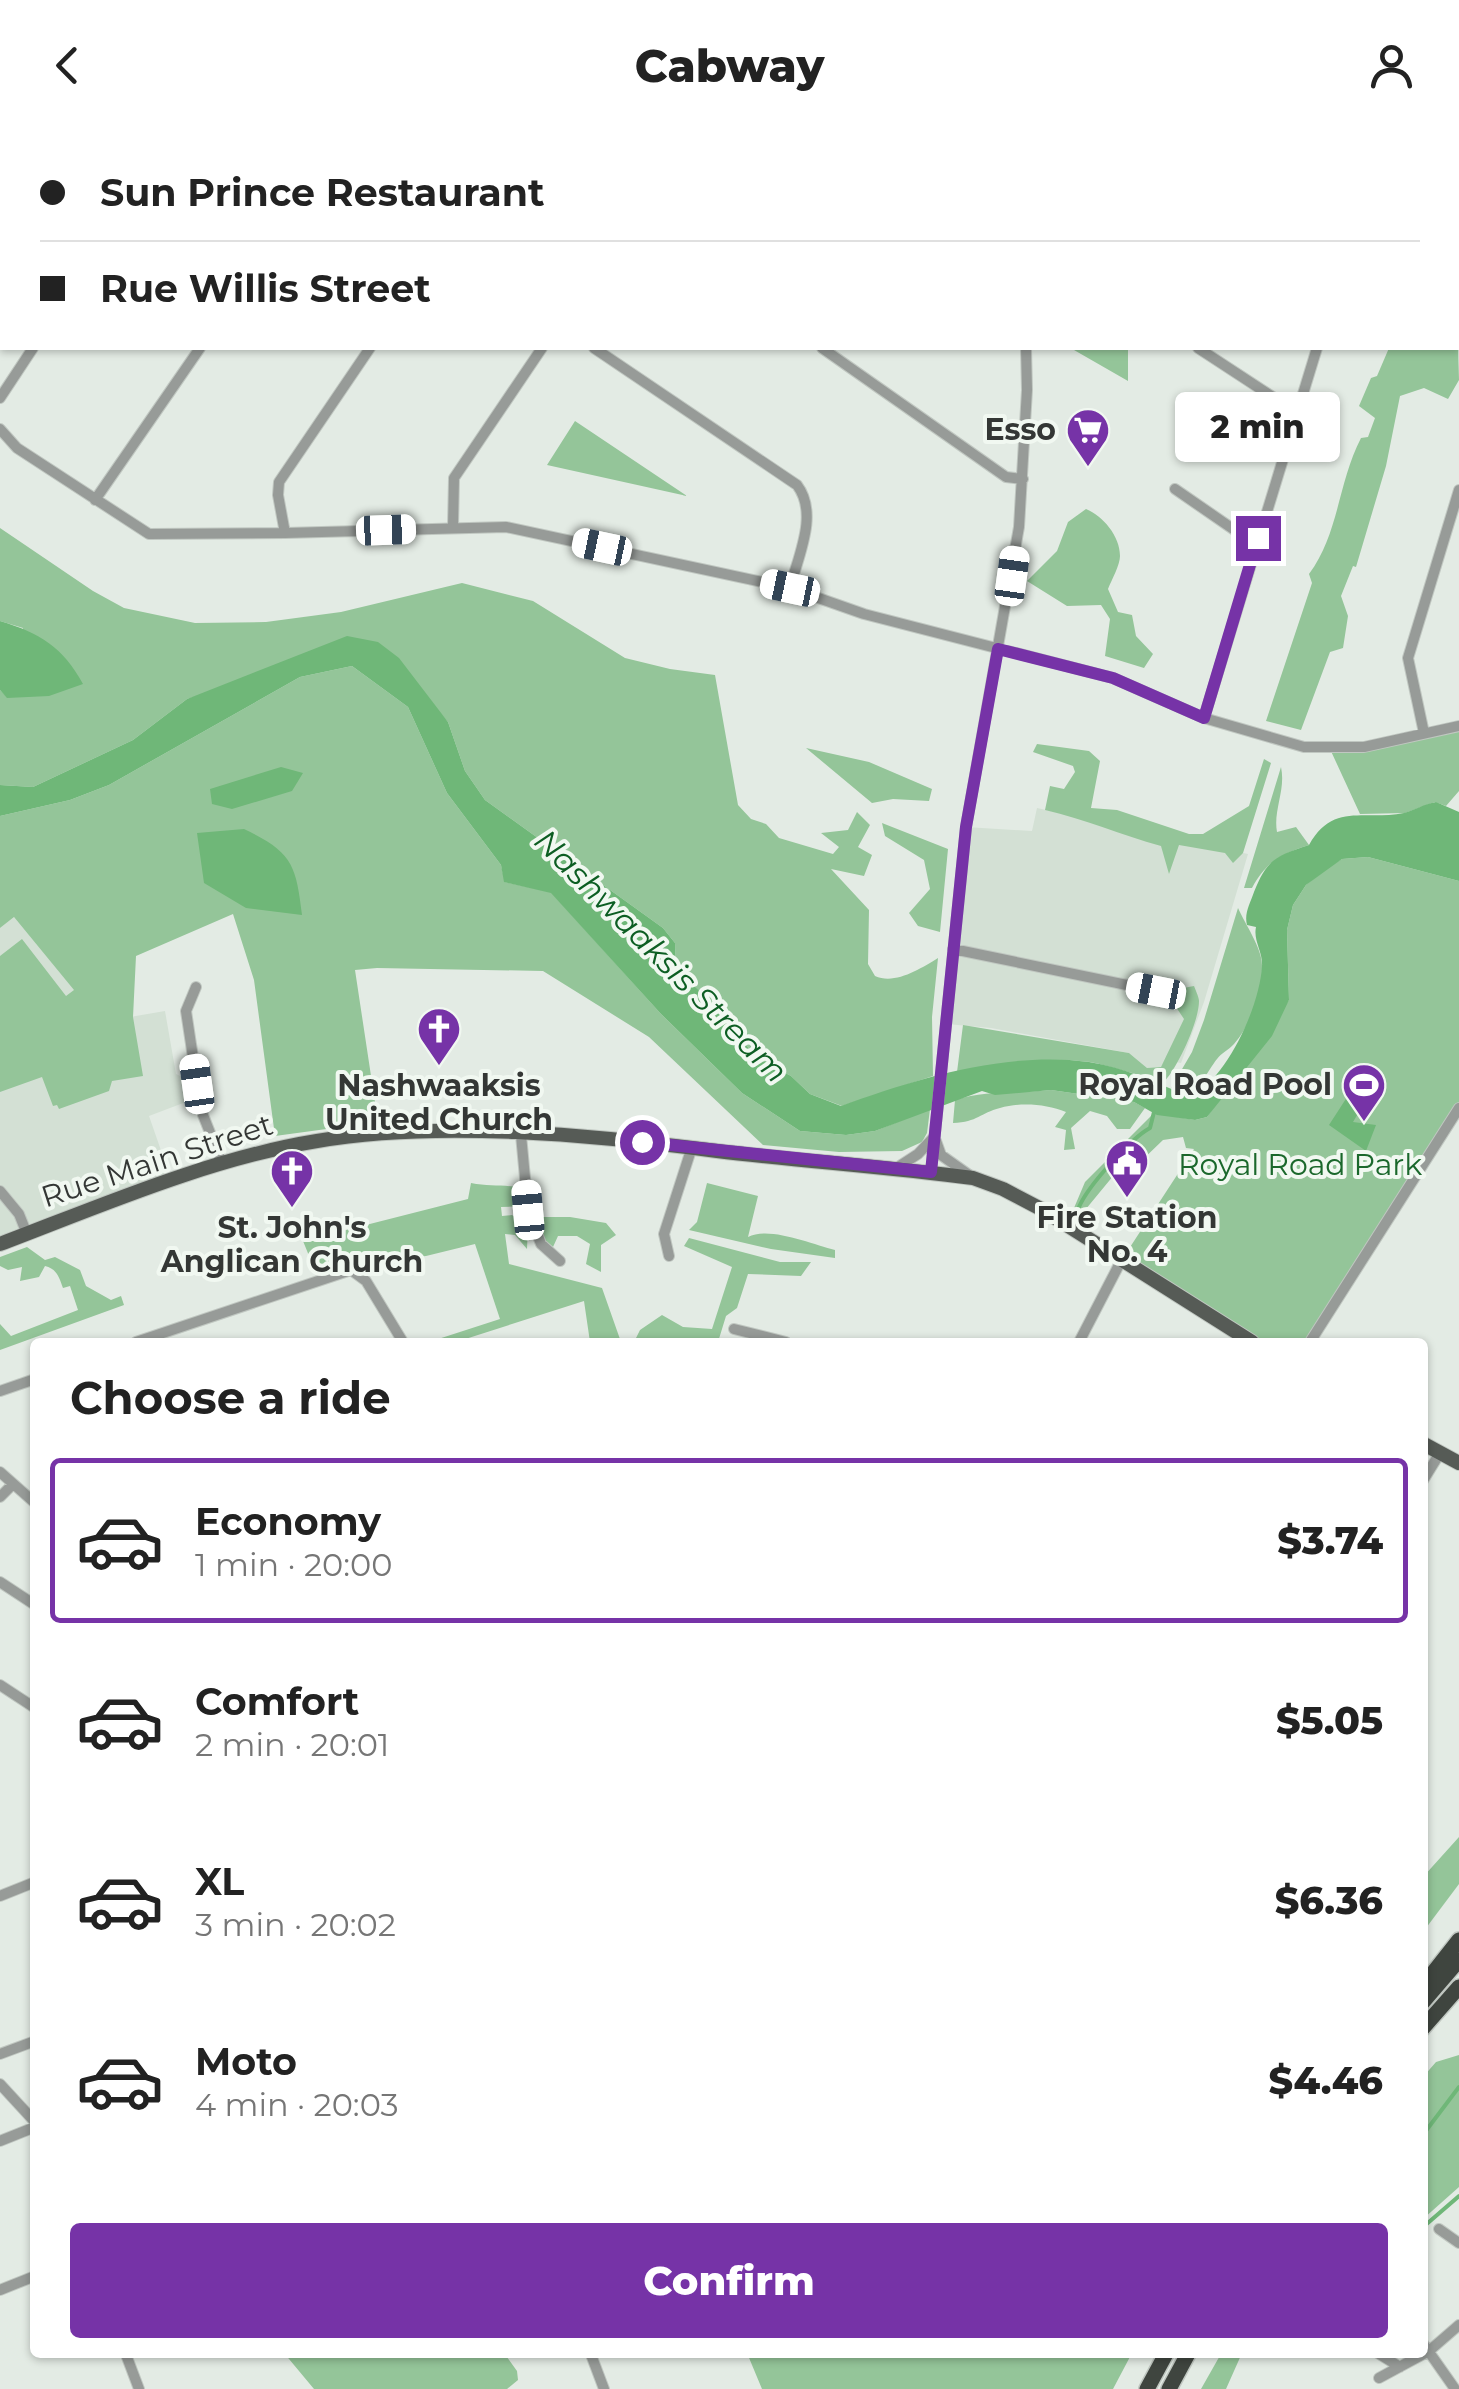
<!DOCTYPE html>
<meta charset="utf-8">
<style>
:root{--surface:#fff;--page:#f6f6f6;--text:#222;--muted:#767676;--line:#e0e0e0;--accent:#7633a7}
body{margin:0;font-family:Montserrat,sans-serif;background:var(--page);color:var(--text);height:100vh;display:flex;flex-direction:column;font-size:38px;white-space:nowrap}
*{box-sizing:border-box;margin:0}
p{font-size:32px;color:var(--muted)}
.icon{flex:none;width:55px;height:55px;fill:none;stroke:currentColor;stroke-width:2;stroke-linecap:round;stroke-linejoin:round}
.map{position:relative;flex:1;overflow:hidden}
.side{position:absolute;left:30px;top:1208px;width:1398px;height:1020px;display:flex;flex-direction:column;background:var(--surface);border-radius:10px;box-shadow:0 2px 8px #0004}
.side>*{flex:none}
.top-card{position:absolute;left:0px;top:0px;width:1460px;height:220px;box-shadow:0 2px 8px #0004;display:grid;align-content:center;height:220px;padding:0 40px;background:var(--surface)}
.end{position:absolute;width:45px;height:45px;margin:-22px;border:12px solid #7633a7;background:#fff;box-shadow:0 0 0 5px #fff}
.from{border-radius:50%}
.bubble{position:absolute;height:70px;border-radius:10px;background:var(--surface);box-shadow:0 2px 8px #0004;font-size:32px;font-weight:800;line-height:70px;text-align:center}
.car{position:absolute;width:30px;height:60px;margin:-30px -15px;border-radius:12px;box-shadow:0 0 8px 2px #0007;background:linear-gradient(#fff 24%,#345 0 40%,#fff 0 76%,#345 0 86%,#fff 0)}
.top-card b{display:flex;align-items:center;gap:35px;height:95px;font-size:38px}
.top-card b+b{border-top:2px solid var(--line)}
.top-card i{width:25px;height:25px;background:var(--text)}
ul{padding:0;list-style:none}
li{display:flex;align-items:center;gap:30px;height:165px;margin:0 20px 15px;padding:0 20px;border:5px solid transparent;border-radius:10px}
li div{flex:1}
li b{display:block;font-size:38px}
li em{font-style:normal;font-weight:800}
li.active{border-color:var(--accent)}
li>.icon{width:90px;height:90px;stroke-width:1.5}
h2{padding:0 40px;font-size:45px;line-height:120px}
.primary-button{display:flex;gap:20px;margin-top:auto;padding:20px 40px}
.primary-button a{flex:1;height:115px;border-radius:10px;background:var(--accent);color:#fff;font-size:40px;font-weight:800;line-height:115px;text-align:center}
header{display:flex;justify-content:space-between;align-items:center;height:130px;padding:0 40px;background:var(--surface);font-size:45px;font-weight:800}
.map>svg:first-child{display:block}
.built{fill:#d3e0d4}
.green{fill:#94c599}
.water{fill:#6fb778}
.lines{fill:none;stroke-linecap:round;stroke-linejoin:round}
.stream{stroke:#6fb778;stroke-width:4}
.minor-casing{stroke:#c0c7c1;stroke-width:12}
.major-casing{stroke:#c0c7c1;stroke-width:16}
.highway-casing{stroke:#c0c7c1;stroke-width:18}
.minor{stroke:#979b98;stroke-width:10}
.major{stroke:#565b56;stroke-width:14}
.highway{stroke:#3f453f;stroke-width:15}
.route{stroke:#7633a7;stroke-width:12}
.labels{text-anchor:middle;stroke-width:8;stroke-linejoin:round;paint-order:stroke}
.poi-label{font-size:30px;font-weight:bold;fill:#343735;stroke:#f1f8f1}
.street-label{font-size:30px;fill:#343735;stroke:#f1f8f1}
.park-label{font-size:30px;fill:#1b682c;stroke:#f1f8f1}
.water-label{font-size:32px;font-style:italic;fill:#0d5e23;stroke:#f1f8f1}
</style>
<header><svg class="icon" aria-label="back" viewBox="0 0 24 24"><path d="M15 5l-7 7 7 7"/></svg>Cabway<svg class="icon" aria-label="person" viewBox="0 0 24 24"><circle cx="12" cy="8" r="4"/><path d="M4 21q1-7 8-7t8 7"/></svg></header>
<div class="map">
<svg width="1459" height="2259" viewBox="0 0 1459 2259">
<rect width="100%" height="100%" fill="#e3ebe4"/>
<!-- built -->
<path class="built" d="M 1037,678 L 1248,724 L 1204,872 L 1181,933 L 1165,930 L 1161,937 L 1147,938 L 1129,923 L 991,898 L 947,894 L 966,697 L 1032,701 Z
M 14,787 L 101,892 L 165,881 L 176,944 L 197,954 L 199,967 L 149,986 L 172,1052 L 0,1113 L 0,798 Z"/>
<!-- green -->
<path class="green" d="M 1458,217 L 1459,250 L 1448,269 L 1424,258 L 1400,266 L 1386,336 L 1356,437 L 1353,436 L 1341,466 L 1348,486 L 1343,518 L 1330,522 L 1301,600 L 1266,591 L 1312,453 L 1309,444 C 1339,404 1338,352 1361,308 L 1368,307 L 1375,288 L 1359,276 L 1371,248 L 1377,246 L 1389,218 Z
M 1075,218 L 1128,218 L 1128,251 L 1074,220 Z
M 575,291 L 687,366 L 547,335 Z
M 1086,379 C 1103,386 1120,406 1120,426 C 1120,435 1112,449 1108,459 L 1118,482 L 1132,485 L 1136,506 L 1153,524 L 1144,538 L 1105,526 L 1110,489 L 1101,475 L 1067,476 L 1027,451 L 1057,421 L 1068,392 Z
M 0,398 L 93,461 L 124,478 L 195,493 L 266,492 L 341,482 L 462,453 L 533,471 L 625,528 L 670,539 L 715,545 L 738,675 L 751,689 L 766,694 L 779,708 L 833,724 L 839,717 L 821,703 L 848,700 L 857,682 L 870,695 L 858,717 L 872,725 L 864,746 L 831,739 L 869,780 L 868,834 L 875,846 C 895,855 920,839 938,828 L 932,887 L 933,946 L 842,976 L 810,964 L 791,946 L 757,928 L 746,915 L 737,895 L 676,840 L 675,813 L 663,798 L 485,670 L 465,641 L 448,592 L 377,512 L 187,569 L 133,610 L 33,657 L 0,655 L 0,560 L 8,568 L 23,498 L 0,491 Z
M 352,536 L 408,577 L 447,663 L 501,735 L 505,752 L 551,762 L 661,884 L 742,963 L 800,1001 L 846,1005 L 875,1001 L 930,979 L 927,1003 L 922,1012 L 902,1021 L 839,1022 L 763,1015 L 649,907 L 543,841 L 377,838 L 355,840 L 378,992 L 275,1006 L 254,850 L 233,784 L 136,826 L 133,887 L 143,946 L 112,951 L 109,961 L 59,979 L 57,975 L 53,976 L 42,947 L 0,962 L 0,826 L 22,809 L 66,866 L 74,860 L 14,787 L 0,798 L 0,686 L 70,670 L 109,655 L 300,547 Z
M 1459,596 L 1459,661 L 1446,676 L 1435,672 L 1405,683 L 1360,684 L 1330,619 Z
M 1037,614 L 1089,621 L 1100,631 L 1091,678 L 1117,680 L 1189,704 L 1203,704 L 1249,676 L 1264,629 L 1271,633 L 1243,723 L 1233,733 L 1225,723 L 1179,715 L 1169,744 L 1161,716 C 1121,705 1085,689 1045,680 L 1050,656 L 1064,659 L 1075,642 L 1073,636 L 1033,622 Z
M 806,618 L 869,632 L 932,659 L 929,671 L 893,669 L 872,673 Z
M 1281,637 C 1286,660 1273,680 1277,702 L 1296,697 L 1309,715 C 1281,724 1266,732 1252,758 L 1244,758 Z
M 882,693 L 948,719 L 940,802 L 918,796 L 909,783 L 930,759 L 924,730 L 885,706 Z
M 1368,727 L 1459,751 L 1459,978 L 1310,1212 L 1252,1212 L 1121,1131 L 1194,1019 L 1186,1018 L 1183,1007 L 1163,1010 L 1136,1036 L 1123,1034 L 1081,1085 L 1074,1078 L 1085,1052 L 1154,983 L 1195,990 L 1207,987 L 1289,870 L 1287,800 L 1293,775 L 1306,755 L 1326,738 L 1342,729 Z
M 1238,778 C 1245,794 1262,818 1262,835 C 1263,862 1252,893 1234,914 C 1229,920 1221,923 1217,929 C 1205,944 1196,972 1171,958 L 1192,922 L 1204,890 Z
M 1194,856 C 1195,859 1199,867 1199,871 C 1199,892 1177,939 1163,953 L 1158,948 C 1134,946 1113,936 1090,932 C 1047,926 1000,934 957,942 L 963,895 L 1129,923 L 1147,938 L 1161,937 L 1184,889 L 1176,877 L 1178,859 Z
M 1051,960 L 1134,972 L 1145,978 L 1130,999 L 1117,999 L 1107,986 L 1090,981 L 1071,998 L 1075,1019 L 1064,1020 L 1066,1000 L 1055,997 L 1066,982 C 1046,974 1021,972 1000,978 C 980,983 978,992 953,993 L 955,970 C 986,960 1018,963 1051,960 Z
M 471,1053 C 490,1057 505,1054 522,1058 L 525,1076 L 501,1077 L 502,1086 L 512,1085 L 528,1096 L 527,1119 L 515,1105 L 505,1104 L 509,1134 L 602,1158 L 621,1212 L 590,1212 L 584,1171 L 456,1212 L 429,1212 L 500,1189 L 475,1114 L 426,1126 L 314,1138 L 303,1111 L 468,1069 Z
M 707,1053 L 758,1066 L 748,1107 C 769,1096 811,1114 835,1120 L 835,1128 L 771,1119 L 689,1100 L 697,1092 Z
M 535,1087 L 570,1087 L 606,1093 L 616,1105 L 601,1115 L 601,1142 L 586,1134 L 590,1114 L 577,1106 L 558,1106 L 553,1117 L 542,1108 Z
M 689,1108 L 780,1132 L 811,1132 L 801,1146 L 748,1144 L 737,1178 L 726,1186 L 718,1212 L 634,1212 L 640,1200 L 662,1185 L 683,1197 L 712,1199 L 732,1137 L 684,1116 Z
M 27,1117 L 45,1130 L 55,1127 L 80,1140 L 86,1156 L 111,1170 L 121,1166 L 124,1175 L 0,1220 L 0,1194 L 11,1206 L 78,1180 L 70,1156 L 63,1158 C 59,1147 57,1139 45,1136 L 39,1147 L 20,1151 L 22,1137 L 8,1140 L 0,1136 L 0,1127 Z
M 1459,1707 L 1459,1754 L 1423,1802 L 1423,1747 Z
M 1459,1925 L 1459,2057 L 1423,2089 L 1423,1947 L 1436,1932 Z
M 1222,2222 L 1242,2223 L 1226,2259 L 1201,2259 Z
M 284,2223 L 504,2223 L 517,2241 L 518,2250 L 507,2259 L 314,2259 Z
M 747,2223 L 1132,2223 L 1113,2259 L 762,2259 Z"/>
<!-- water -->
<path class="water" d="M 0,491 C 40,503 63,517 83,554 L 49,566 L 7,568 L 0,560 Z
M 347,506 L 378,512 L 399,528 L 448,592 L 465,641 L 485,670 L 663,798 L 675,813 L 676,840 L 738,895 L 746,915 L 757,928 L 791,946 L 810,964 L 841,976 C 918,948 1006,921 1089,932 C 1124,937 1158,954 1191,967 C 1227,948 1260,876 1262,836 C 1263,822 1253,811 1256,797 L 1247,795 C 1244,783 1250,774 1254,762 C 1267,729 1276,726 1309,715 C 1333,672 1364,691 1404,683 C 1415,680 1424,674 1436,672 L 1459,682 L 1459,751 L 1368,727 L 1342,729 L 1306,755 L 1293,775 L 1287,800 L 1289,870 L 1272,906 L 1207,987 L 1195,990 L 1157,985 L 1134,972 L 1051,960 L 995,965 L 982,961 L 875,1001 L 846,1005 L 800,1001 L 742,963 L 661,884 L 551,763 L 504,752 L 501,735 L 447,663 L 408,577 L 352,536 L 300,547 L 109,655 L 70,670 L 0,686 L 0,655 L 33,657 L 133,610 L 187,569 Z
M 281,637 L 303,643 L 292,661 L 232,679 L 212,674 L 210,659 Z
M 244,699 C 292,722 296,734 302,785 L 246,778 L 204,753 L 197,703 Z
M 1351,961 L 1366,970 L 1353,992 L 1376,995 L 1366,1021 L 1329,995 Z"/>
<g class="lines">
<!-- stream -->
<path class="stream" d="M 1079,1077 C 1088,1056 1130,1009 1150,998 L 1154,982
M 1422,2006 L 1459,1957
M 1422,2098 L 1459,2066"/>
<!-- minor casing -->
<g class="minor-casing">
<path id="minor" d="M 512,0 L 515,2
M 1021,0 L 1021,2
M 1346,0 L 1350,2
M 181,2 L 183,0
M 640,2 L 641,0
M 1458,73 L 1459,74
M 594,218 L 797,355 C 819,384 798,426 790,458
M 822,218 L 1006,347 L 1023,349
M 1198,218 L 1279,271 L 1299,278
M 0,268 L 33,218
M 0,299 L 17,318 L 149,404 L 285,403 L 506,397 L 790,458 L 864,484 L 1113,548 L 1204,588 L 1304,617 L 1364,617 L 1459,596
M 1175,359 L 1233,399 L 1259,408
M 95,370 L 200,218
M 453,397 L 454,348 L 542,218
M 285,403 L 278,365 L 279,352 L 370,218
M 1204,588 L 1317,218
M 1424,603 L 1408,528 L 1459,360
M 953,819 L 1156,861
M 196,857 L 186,881 L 197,954 L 203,985 L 222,1033
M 521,1005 L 528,1080 L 541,1114 L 560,1131
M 936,1011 L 941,1025 L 972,1047
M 895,1039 L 918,1024 L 935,1006
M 931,1042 L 966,697 L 1019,397 L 1027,260 L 1026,218
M 0,1061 L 19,1084 L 27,1104
M 669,1126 L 664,1104 L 692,1017
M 734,1199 L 786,1212
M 136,1212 L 351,1140 L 366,1151 L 403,1212
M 1079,1212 L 1121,1131
M 1310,1212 L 1459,978
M 0,1261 L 35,1249
M 0,1342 L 35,1373
M 1422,1352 L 1440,1323
M 0,1367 L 13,1354
M 0,1452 L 35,1475
M 0,1555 L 35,1578
M 0,1766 L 35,1752
M 0,1924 L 35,1911
M 0,1954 L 35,1992
M 0,2011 L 35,1997
M 1439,2099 L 1459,2113
M 0,2160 L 35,2146
M 1422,2212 L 1455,2259
M 125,2222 L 139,2259
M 590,2222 L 604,2259
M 1376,2222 L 1400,2237
M 1379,2248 L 1429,2221 L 1459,2195"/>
</g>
<!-- major casing -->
<g class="major-casing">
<path id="major" d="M 0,1114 C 100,1076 211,1028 317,1011 C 438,990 594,1005 717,1021 C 802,1031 888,1037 973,1048 L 1003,1059 L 1043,1080 L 1252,1212
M 1422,1313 L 1459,1333"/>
</g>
<!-- highway casing -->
<g class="highway-casing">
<path id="highway" d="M 1422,1857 L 1459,1810
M 1422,1873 L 1459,1830
M 1422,1899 L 1459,1857
M 1147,2259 L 1167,2222
M 1169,2259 L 1189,2222"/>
</g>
<!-- minor -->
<use href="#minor" class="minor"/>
<!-- major -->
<use href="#major" class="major"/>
<!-- highway -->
<use href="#highway" class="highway"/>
</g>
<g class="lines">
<!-- route -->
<path class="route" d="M 642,1012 L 931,1042 L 966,697 L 998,519 L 1113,548 L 1204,588 L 1258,408"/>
</g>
<!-- icons -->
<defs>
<g id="supermarket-pin" transform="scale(2.25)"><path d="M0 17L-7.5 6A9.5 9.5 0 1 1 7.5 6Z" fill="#7633a7" stroke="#f1f8f1"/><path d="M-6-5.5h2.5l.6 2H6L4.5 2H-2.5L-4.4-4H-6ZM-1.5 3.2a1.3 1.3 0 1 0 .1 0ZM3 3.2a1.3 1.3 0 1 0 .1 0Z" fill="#fff"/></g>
<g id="church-pin" transform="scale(2.25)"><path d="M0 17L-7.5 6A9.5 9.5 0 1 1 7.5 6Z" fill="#7633a7" stroke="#f1f8f1"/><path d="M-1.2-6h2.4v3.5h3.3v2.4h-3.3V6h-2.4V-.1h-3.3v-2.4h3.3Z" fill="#fff"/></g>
<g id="stadium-pin" transform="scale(2.25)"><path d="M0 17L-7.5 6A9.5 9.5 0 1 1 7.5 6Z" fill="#7633a7" stroke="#f1f8f1"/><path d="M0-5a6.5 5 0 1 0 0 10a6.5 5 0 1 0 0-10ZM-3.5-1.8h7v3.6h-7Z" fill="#fff"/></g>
<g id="civic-pin" transform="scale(2.25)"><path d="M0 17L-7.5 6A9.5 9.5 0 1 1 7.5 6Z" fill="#7633a7" stroke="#f1f8f1"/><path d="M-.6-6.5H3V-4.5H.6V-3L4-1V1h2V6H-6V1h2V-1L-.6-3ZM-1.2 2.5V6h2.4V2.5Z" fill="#fff"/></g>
</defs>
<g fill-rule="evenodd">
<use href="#supermarket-pin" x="1088" y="300"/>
<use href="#church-pin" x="439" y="899"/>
<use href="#stadium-pin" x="1364" y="955"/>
<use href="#civic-pin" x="1127" y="1031"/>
<use href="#church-pin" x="292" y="1041"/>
</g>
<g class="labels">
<!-- poi labels -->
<g class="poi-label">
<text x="1056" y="310" text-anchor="end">Esso</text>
<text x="1332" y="965" text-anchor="end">Royal Road Pool</text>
<text x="439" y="966">Nashwaaksis<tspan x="439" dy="34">United Church</tspan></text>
<text x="1127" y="1098">Fire Station<tspan x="1127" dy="34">No. 4</tspan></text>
<text x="292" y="1108">St. John's<tspan x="292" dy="34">Anglican Church</tspan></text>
</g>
<!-- street labels -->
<g class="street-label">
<text transform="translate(157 1031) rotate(-18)" y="10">Rue Main Street</text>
</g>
<!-- park labels -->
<g class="park-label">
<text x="1300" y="1045">Royal Road Park</text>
</g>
<!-- water labels -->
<g class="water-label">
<text transform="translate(661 826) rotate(45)" y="11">Nashwaaksis Stream</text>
</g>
</g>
</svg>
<i class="end from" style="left:642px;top:1012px"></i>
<i class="end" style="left:1258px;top:408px"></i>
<div class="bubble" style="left:1175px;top:262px;width:165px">2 min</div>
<i class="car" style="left:386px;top:400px;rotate:88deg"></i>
<i class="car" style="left:602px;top:417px;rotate:282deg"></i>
<i class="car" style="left:1012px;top:446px;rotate:8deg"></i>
<i class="car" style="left:790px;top:458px;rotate:282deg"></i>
<i class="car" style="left:1156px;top:861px;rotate:281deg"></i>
<i class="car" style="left:197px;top:954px;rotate:352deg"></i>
<i class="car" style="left:528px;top:1080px;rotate:355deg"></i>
<div class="top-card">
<b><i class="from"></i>Sun Prince Restaurant</b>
<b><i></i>Rue Willis Street</b>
</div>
<section class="side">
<h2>Choose a ride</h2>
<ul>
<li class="active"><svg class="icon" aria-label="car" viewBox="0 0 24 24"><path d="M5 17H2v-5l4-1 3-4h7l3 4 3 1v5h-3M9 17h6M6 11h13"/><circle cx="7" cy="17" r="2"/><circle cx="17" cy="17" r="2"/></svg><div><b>Economy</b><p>1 min · 20:00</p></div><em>$3.74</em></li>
<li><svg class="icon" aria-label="car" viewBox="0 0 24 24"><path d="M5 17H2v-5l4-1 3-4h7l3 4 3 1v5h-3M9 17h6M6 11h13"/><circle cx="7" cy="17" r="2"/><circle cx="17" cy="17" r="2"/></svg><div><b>Comfort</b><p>2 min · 20:01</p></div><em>$5.05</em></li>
<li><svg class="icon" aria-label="car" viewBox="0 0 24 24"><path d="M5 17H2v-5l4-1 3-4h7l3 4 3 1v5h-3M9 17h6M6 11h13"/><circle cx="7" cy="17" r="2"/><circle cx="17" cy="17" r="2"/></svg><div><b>XL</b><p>3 min · 20:02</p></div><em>$6.36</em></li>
<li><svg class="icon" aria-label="car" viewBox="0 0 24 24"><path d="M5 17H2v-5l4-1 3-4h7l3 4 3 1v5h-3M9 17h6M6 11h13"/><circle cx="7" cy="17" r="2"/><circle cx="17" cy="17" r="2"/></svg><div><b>Moto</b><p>4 min · 20:03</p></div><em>$4.46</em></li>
</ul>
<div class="primary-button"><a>Confirm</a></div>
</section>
</div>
